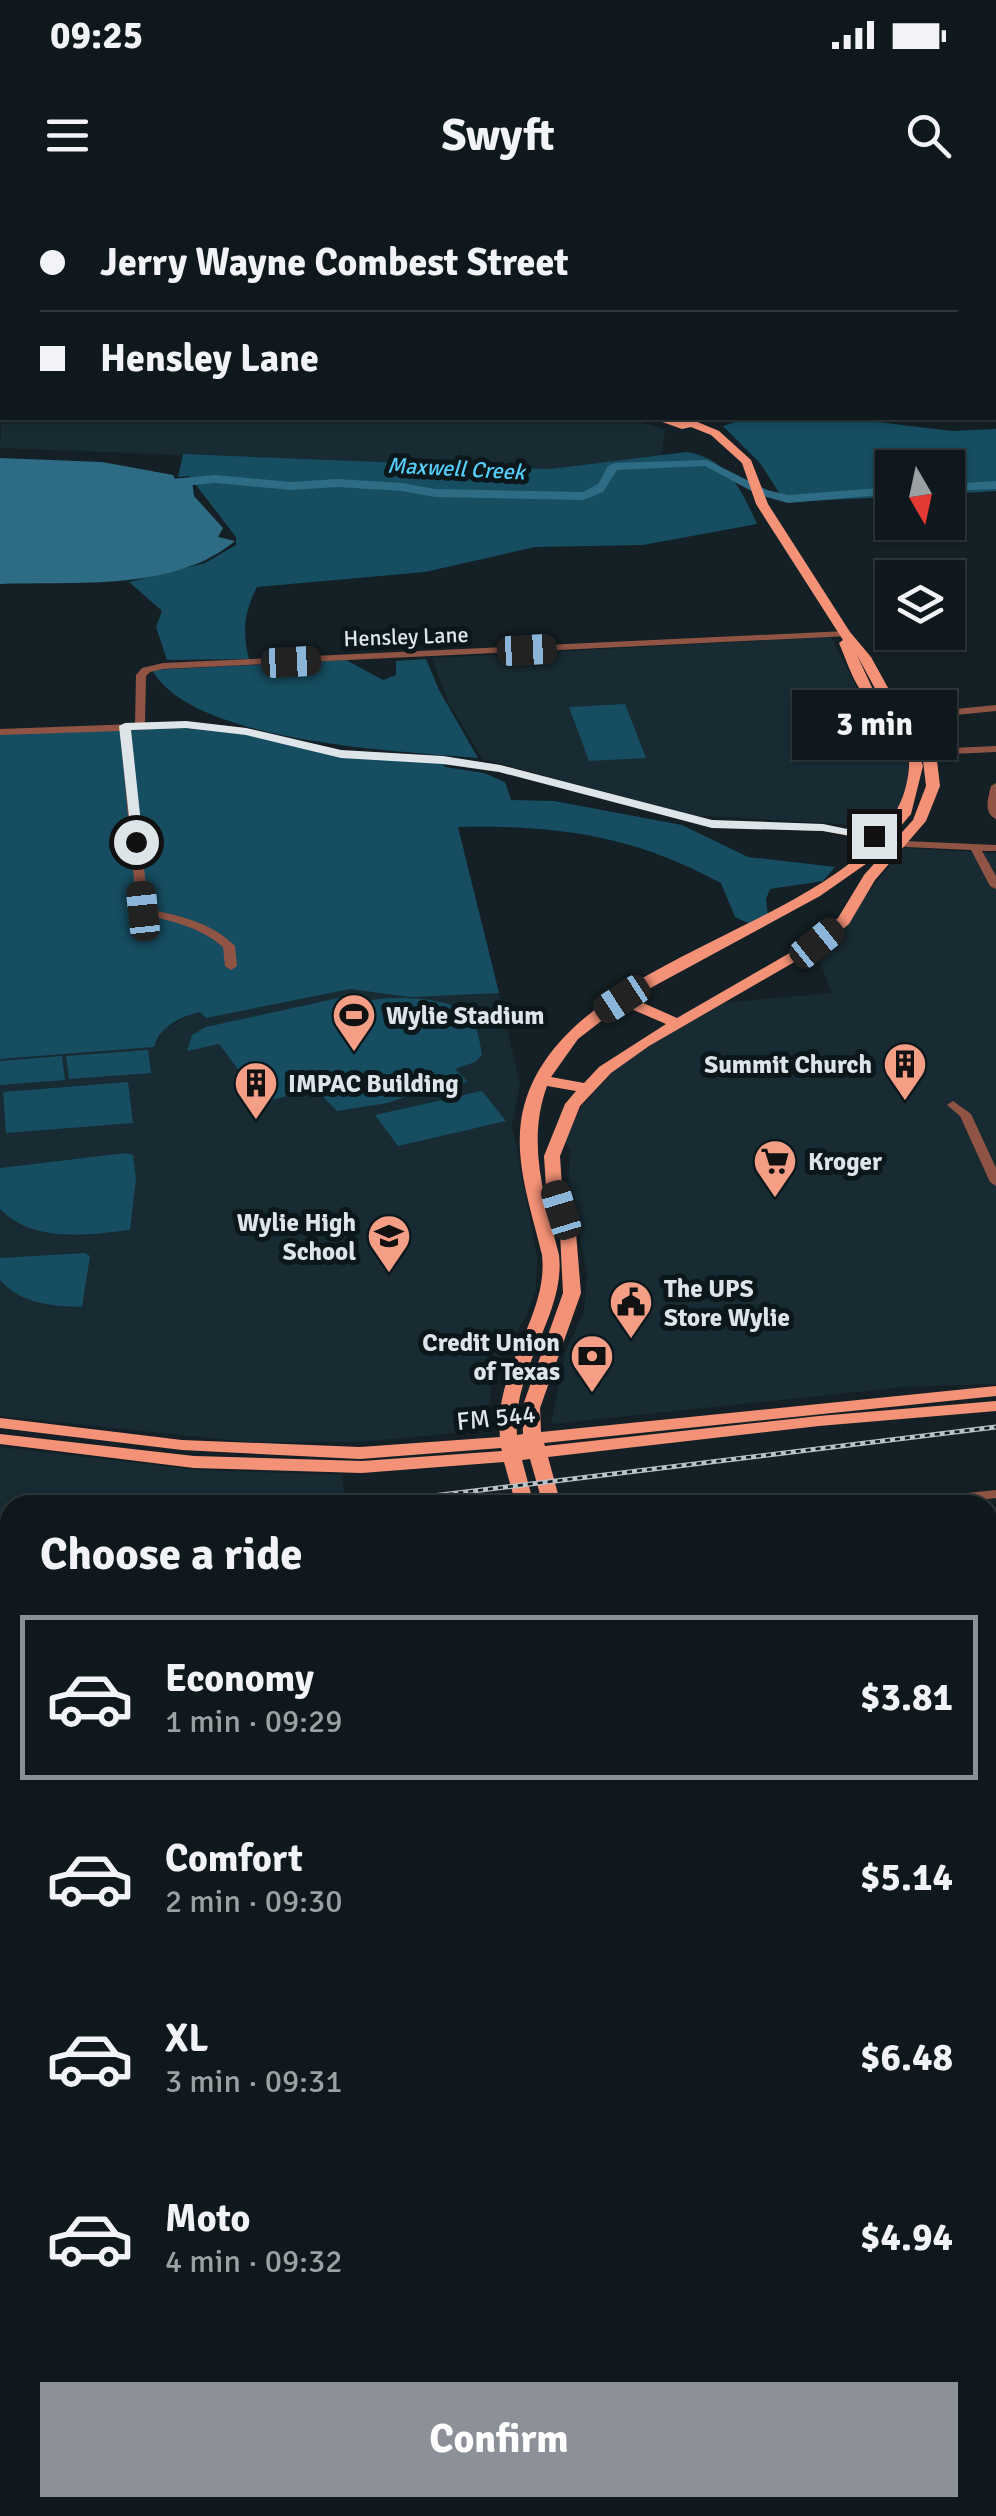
<!DOCTYPE html>
<meta charset="utf-8">
<style>
:root{--surface:#0f181c;--page:#182125;--text:#f1f3f6;--muted:#9ba0a3;--line:#2f373b;--accent:#8c9099}
body{margin:0;font-family:Signika,sans-serif;background:var(--page);color:var(--text);height:100vh;display:flex;flex-direction:column;font-size:38px;white-space:nowrap}
*{box-sizing:border-box;margin:0}
p{font-size:32px;color:var(--muted)}
.icon{flex:none;width:55px;height:55px;fill:none;stroke:currentColor;stroke-width:2;stroke-linecap:round;stroke-linejoin:round}
.map{position:relative;flex:1;overflow:hidden}
.side{position:absolute;left:0px;top:1295px;width:998px;height:1022px;display:flex;flex-direction:column;background:var(--surface);border-radius:30px 30px 0 0;box-shadow:0 2px 8px #0004,0 0 0 2px var(--line)}
.side>*{flex:none}
.top-card{position:absolute;left:0px;top:0px;width:998px;height:220px;box-shadow:0 2px 8px #0004,0 0 0 2px var(--line);display:grid;align-content:center;height:220px;padding:0 40px;background:var(--surface)}
.needle{width:65px;rotate:171deg}
.controls{position:absolute;left:875px;top:250px;display:grid;gap:20px}
.controls a{display:grid;place-items:center;width:90px;height:90px;border-radius:0px;background:var(--surface);box-shadow:0 2px 8px #0004,0 0 0 2px var(--line);font-size:50px}
.end{position:absolute;width:45px;height:45px;margin:-22px;border:12px solid #dde5e9;background:#111;box-shadow:0 0 0 5px #111}
.from{border-radius:50%}
.bubble{position:absolute;height:70px;border-radius:0px;background:var(--surface);box-shadow:0 2px 8px #0004,0 0 0 2px var(--line);font-size:32px;font-weight:700;line-height:70px;text-align:center}
.car{position:absolute;width:30px;height:60px;margin:-30px -15px;border-radius:12px;box-shadow:0 0 8px 2px #0007;background:linear-gradient(#222 24%,#8ab4d8 0 40%,#222 0 76%,#8ab4d8 0 86%,#222 0)}
.top-card b{display:flex;align-items:center;gap:35px;height:95px;font-size:38px}
.top-card b+b{border-top:2px solid var(--line)}
.top-card i{width:25px;height:25px;background:var(--text)}
ul{padding:0;list-style:none}
li{display:flex;align-items:center;gap:30px;height:165px;margin:0 20px 15px;padding:0 20px;border:5px solid transparent;border-radius:0px}
li div{flex:1}
li b{display:block;font-size:38px}
li em{font-style:normal;font-weight:700}
li.active{border-color:var(--accent)}
li>.icon{width:90px;height:90px;stroke-width:1.5}
h2{padding:0 40px;font-size:45px;line-height:120px}
.button{display:flex;gap:20px;margin-top:auto;padding:20px 40px}
.button a{flex:1;height:115px;border-radius:0px;background:var(--accent);color:#fff;font-size:40px;font-weight:700;line-height:115px;text-align:center}
.status{display:flex;justify-content:space-between;align-items:center;height:70px;padding:0 50px;background:var(--surface);direction:ltr}
.status svg{height:28px;fill:currentColor}
header{display:flex;justify-content:space-between;align-items:center;height:130px;padding:0 40px;background:var(--surface);font-size:45px;font-weight:700}
.map>svg:first-child{display:block}
.built{fill:#182b33}
.green{fill:#164d60}
.water{fill:#2d6c84}
.lines{fill:none;stroke-linecap:round;stroke-linejoin:round}
.stream{stroke:#2d6c84;stroke-width:4}
.river{fill:#2d6c84;fill-rule:evenodd}
.minor{fill:#8f5444;fill-rule:evenodd}
.major{fill:#f49277;fill-rule:evenodd}
.rail-casing{stroke:#b9c2c6;stroke-width:5}
.rail{stroke:#0b171b;stroke-width:2.5;stroke-dasharray:5;stroke-linecap:butt}
.route{fill:#dde5e9}
.labels{text-anchor:middle;stroke-width:10;stroke-linejoin:round;paint-order:stroke}
.far-water-label{font-size:22px;font-style:italic;fill:#55cefa;stroke:#0b171b}
.far-street-label{font-size:22px;fill:#dde5e9;stroke:#0b171b}
.poi-label{font-size:25px;font-weight:bold;fill:#dde5e9;stroke:#0b171b;text-anchor:start}
.street-label{font-size:25px;fill:#dde5e9;stroke:#0b171b}
</style>
<div class="status"><b>09:25</b><svg viewBox="0 0 49 12"><path d="M0 12V9h3v3zM5 12V6h3v6zM10 12V3h3v9zM15 12V0h3v12zM26 1h20v11H26zM47 4h2v5h-2z"/></svg></div>
<header><svg class="icon" aria-label="menu" viewBox="0 0 24 24"><path d="M4 6h16M4 12h16M4 18h16"/></svg>Swyft<svg class="icon" aria-label="search" viewBox="0 0 24 24"><circle cx="10" cy="10" r="6"/><path d="M15 15l6 6"/></svg></header>
<div class="map">
<svg width="996" height="2316" viewBox="0 0 996 2316">
<rect width="100%" height="100%" fill="#142025"/>
<!-- built -->
<path class="built" d="M 2,215 L 625,218 L 665,229 L 661,256 L 550,269 L 0,248 Z
M 831,437 L 858,490 L 895,535 L 908,562 L 908,580 L 897,613 L 882,632 L 842,624 L 691,615 L 483,559 L 450,506 L 432,458 Z
M 904,648 L 996,653 L 996,1184 L 904,1187 L 551,1224 L 565,1153 L 584,1112 L 587,1071 L 568,981 L 571,950 L 564,941 L 582,906 L 617,865 L 722,803 L 832,793 L 817,755 Z
M 487,744 L 520,884 L 512,926 L 537,1056 L 536,1090 L 526,1117 L 501,1156 L 491,1186 L 488,1230 L 360,1242 L 248,1242 L 0,1216 L 0,859 L 153,847 L 165,828 L 190,815 Z
M 0,1247 L 197,1270 L 342,1275 L 344,1295 L 259,1305 L 10,1305 L 10,1316 L 0,1316 Z
M 988,1877 L 996,1886 L 996,2316 L 144,2316 L 143,2308 L 988,2308 Z"/>
<!-- green -->
<path class="green" d="M 746,218 L 846,218 L 951,231 L 996,229 L 996,291 L 948,294 L 948,268 L 892,268 L 892,297 L 785,302 L 760,263 L 723,226 Z
M 687,252 C 728,259 741,289 757,324 L 643,345 L 535,347 L 425,372 L 257,387 C 244,412 242,431 249,459 L 167,460 L 156,427 L 162,411 L 129,382 L 205,363 L 236,345 L 236,337 L 189,276 L 178,277 L 183,254 L 550,269 Z
M 426,459 L 439,490 L 478,558 C 399,551 193,543 152,470 L 346,460 L 383,480 L 396,475 L 396,461 Z
M 625,504 L 646,558 L 589,561 L 569,507 Z
M 186,525 L 265,536 L 332,552 L 443,560 L 445,567 L 484,573 L 505,582 L 511,600 L 554,601 L 682,625 L 748,657 L 835,667 L 823,681 L 770,689 L 766,699 L 768,716 L 752,725 L 735,717 L 721,683 C 632,635 559,625 458,627 L 499,793 L 410,797 L 350,789 L 206,818 L 200,812 C 180,817 160,826 154,847 L 0,859 L 0,532 Z
M 357,794 L 363,802 C 387,795 454,796 470,817 C 478,827 480,843 482,855 L 475,862 L 455,869 L 468,882 L 415,893 L 388,903 L 337,911 L 321,895 L 313,896 L 308,891 L 263,902 L 219,844 L 187,851 L 192,835 L 206,827 Z
M 148,850 L 151,873 L 69,879 L 66,856 Z
M 62,856 L 65,880 L 0,885 L 0,861 Z
M 128,882 L 133,923 L 6,933 L 3,892 Z
M 482,891 L 506,921 L 398,946 L 375,915 Z
M 126,953 L 133,955 L 136,979 L 130,1030 C 87,1035 33,1043 0,1009 L 0,968 Z
M 85,1053 L 90,1056 L 82,1107 C 52,1106 21,1104 0,1080 L 0,1058 Z
M 0,1335 L 10,1335 L 10,1658 L 6,1659 L 0,1586 Z
M 988,1602 L 996,1603 L 996,1886 L 988,1877 Z
M 0,2017 L 10,2017 L 10,2308 L 63,2308 L 64,2316 L 0,2316 Z"/>
<!-- water -->
<path class="water" d="M 0,258 L 102,262 L 173,275 L 175,279 L 192,280 L 194,296 L 223,328 L 218,337 L 235,341 C 174,392 75,381 0,384 Z"/>
<g class="lines">
<!-- stream -->
<path class="stream" d="M 222,2308 L 223,2316"/>
<!-- river -->
<path class="river" d="M 707,260 L 767,290 L 788,295 L 892,287 L 892,294 L 788,303 L 759,295 L 705,266 L 617,270 L 603,292 L 583,300 L 435,297 L 402,291 L 337,287 L 291,290 L 215,283 L 172,287 L 166,283 L 172,279 L 215,275 L 291,282 L 337,279 L 402,283 L 435,289 L 583,292 L 598,284 L 608,266 L 615,263 Z
M 996,281 L 996,289 L 948,291 L 948,284 Z
M 0,1394 L 10,1397 L 10,1409 L 0,1406 Z
M 988,1689 L 996,1691 L 996,1708 L 988,1706 Z"/>
<!-- minor -->
<path class="minor" d="M 554,0 L 563,0 L 564,1 L 557,2 Z
M 958,0 L 966,0 L 967,2 L 959,2 Z
M 0,16 L 2,16 L 2,20 L 0,20 Z
M 995,43 L 996,43 L 996,49 L 995,49 Z
M 0,65 L 2,65 L 2,70 L 0,70 Z
M 995,86 L 996,86 L 996,91 L 995,91 Z
M 0,100 L 2,100 L 2,105 L 0,105 Z
M 995,104 L 996,104 L 996,108 L 995,108 Z
M 995,198 L 996,198 L 996,204 L 995,204 Z
M 845,431 L 850,434 L 849,436 L 163,469 L 150,472 L 146,476 L 145,523 L 186,522 L 245,528 L 341,551 L 443,557 L 500,565 L 712,621 L 823,625 L 906,641 L 996,645 L 996,651 L 982,651 L 996,676 L 996,689 L 990,686 L 971,650 L 906,647 L 823,631 L 712,627 L 500,571 L 443,563 L 341,557 L 245,534 L 186,528 L 131,530 L 148,709 C 180,716 211,722 235,746 L 237,766 L 231,770 L 225,766 L 223,747 C 199,726 170,721 139,713 L 137,711 L 120,531 L 0,535 L 0,529 L 135,524 L 136,475 L 142,468 L 163,463 Z
M 996,505 L 996,511 L 905,520 L 900,517 L 905,514 Z
M 996,546 L 996,552 L 929,555 L 924,552 L 929,549 Z
M 996,583 L 996,619 C 983,613 988,598 991,586 Z
M 953,901 L 971,914 L 996,968 L 996,986 L 990,982 L 960,916 L 947,905 Z
M 996,1290 L 996,1298 L 940,1305 L 895,1305 L 902,1300 Z
M 996,1375 L 996,1385 L 988,1386 L 988,1376 Z
M 996,1465 L 996,1475 L 988,1476 L 988,1466 Z
M 988,1574 L 996,1576 L 996,1586 L 988,1584 Z
M 988,1939 L 996,1943 L 996,1963 L 988,1958 Z"/>
<!-- major -->
<path class="major" d="M 572,0 L 588,0 L 589,2 L 575,2 Z
M 995,15 L 996,15 L 996,21 L 995,21 Z
M 0,95 L 2,95 L 2,102 L 0,102 Z
M 0,189 L 2,189 L 2,197 L 0,197 Z
M 651,218 L 688,218 L 719,231 L 751,260 L 768,304 L 850,432 L 871,457 L 892,495 L 936,552 L 940,586 L 926,621 L 875,680 L 849,724 L 822,746 L 649,846 L 611,873 L 580,906 L 560,956 L 562,987 L 576,1033 L 581,1093 L 540,1208 L 541,1232 L 996,1186 L 996,1196 L 544,1243 L 545,1246 L 819,1216 L 996,1201 L 996,1211 L 819,1226 L 548,1257 L 561,1305 L 543,1305 L 530,1259 L 522,1260 L 534,1305 L 516,1305 L 504,1262 L 362,1273 L 194,1268 L 0,1244 L 0,1234 L 194,1256 L 362,1261 L 502,1251 L 501,1248 L 360,1259 L 182,1250 L 0,1228 L 0,1218 L 182,1240 L 360,1247 L 500,1237 C 493,1169 549,1116 542,1055 C 532,1012 515,966 521,921 C 548,741 898,728 909,567 C 911,537 875,514 861,491 C 851,476 846,459 839,443 L 843,440 L 756,304 L 742,263 L 711,235 L 691,227 L 682,229 ZM 857,455 L 879,496 L 895,517 L 874,492 ZM 917,546 L 922,552 L 926,586 L 913,620 L 864,675 L 838,718 L 812,740 L 677,818 L 632,798 L 820,696 L 873,659 L 911,614 L 923,566 ZM 622,805 L 666,824 L 599,867 L 584,883 L 551,877 L 578,839 ZM 547,886 L 576,891 L 565,904 L 544,956 L 546,987 L 560,1033 L 563,1093 L 522,1208 L 523,1234 L 517,1235 C 512,1168 566,1114 559,1055 C 545,998 526,944 547,886 Z
M 82,2308 L 107,2308 L 109,2316 L 83,2316 Z
M 119,2308 L 144,2308 L 146,2316 L 120,2316 Z"/>
<!-- rail casing -->
<g class="rail-casing">
<path id="rail" d="M 582,2 L 589,0
M 359,1305 L 996,1227
M 0,1328 L 10,1328"/>
</g>
<!-- rail -->
<use href="#rail" class="rail"/>
</g>
<!-- route -->
<path class="route" d="M 186,521 L 246,528 L 341,550 L 443,556 L 500,565 L 712,620 L 823,624 L 881,636 L 874,640 L 823,631 L 712,628 L 499,572 L 443,564 L 341,558 L 246,535 L 186,528 L 131,530 L 143,642 L 132,644 L 119,526 L 125,523 Z"/>
<!-- icons -->
<defs>
<g id="stadium-pin" transform="scale(2.25)"><path d="M0 17L-7.5 6A9.5 9.5 0 1 1 7.5 6Z" fill="#f49e86" stroke="#0b171b"/><path d="M0-5a6.5 5 0 1 0 0 10a6.5 5 0 1 0 0-10ZM-3.5-1.8h7v3.6h-7Z" fill="#111"/></g>
<g id="building-pin" transform="scale(2.25)"><path d="M0 17L-7.5 6A9.5 9.5 0 1 1 7.5 6Z" fill="#f49e86" stroke="#0b171b"/><path d="M-4-6H4V6H1V3H-1V6H-4ZM-2.5-4.3h1.7v1.8h-1.7ZM.8-4.3h1.7v1.8H.8ZM-2.5-1h1.7V.8h-1.7ZM.8-1h1.7V.8H.8Z" fill="#111"/></g>
<g id="supermarket-pin" transform="scale(2.25)"><path d="M0 17L-7.5 6A9.5 9.5 0 1 1 7.5 6Z" fill="#f49e86" stroke="#0b171b"/><path d="M-6-5.5h2.5l.6 2H6L4.5 2H-2.5L-4.4-4H-6ZM-1.5 3.2a1.3 1.3 0 1 0 .1 0ZM3 3.2a1.3 1.3 0 1 0 .1 0Z" fill="#111"/></g>
<g id="school-pin" transform="scale(2.25)"><path d="M0 17L-7.5 6A9.5 9.5 0 1 1 7.5 6Z" fill="#f49e86" stroke="#0b171b"/><path d="M0-5L7-2L0 1L-7-2ZM-4 1L0 2.5L4 1V4Q0 6-4 4Z" fill="#111"/></g>
<g id="civic-pin" transform="scale(2.25)"><path d="M0 17L-7.5 6A9.5 9.5 0 1 1 7.5 6Z" fill="#f49e86" stroke="#0b171b"/><path d="M-.6-6.5H3V-4.5H.6V-3L4-1V1h2V6H-6V1h2V-1L-.6-3ZM-1.2 2.5V6h2.4V2.5Z" fill="#111"/></g>
<g id="bank-pin" transform="scale(2.25)"><path d="M0 17L-7.5 6A9.5 9.5 0 1 1 7.5 6Z" fill="#f49e86" stroke="#0b171b"/><path d="M-6-4H6V4H-6ZM0-2.3a2.3 2.3 0 1 0 0 4.6a2.3 2.3 0 1 0 0-4.6Z" fill="#111"/></g>
</defs>
<g fill-rule="evenodd">
<use href="#stadium-pin" x="354" y="815"/>
<use href="#building-pin" x="905" y="864"/>
<use href="#building-pin" x="256" y="883"/>
<use href="#supermarket-pin" x="775" y="961"/>
<use href="#school-pin" x="389" y="1036"/>
<use href="#civic-pin" x="631" y="1102"/>
<use href="#bank-pin" x="592" y="1156"/>
</g>
<g class="labels">
<!-- far-water labels -->
<g class="far-water-label">
<text transform="translate(456 268) rotate(3)" y="8">Maxwell Creek</text>
</g>
<!-- far-street labels -->
<g class="far-street-label">
<text transform="translate(406 436) rotate(-2)" y="8">Hensley Lane</text>
</g>
<!-- poi labels -->
<g class="poi-label">
<text x="386" y="824">Wylie Stadium</text>
<text x="872" y="873" text-anchor="end">Summit Church</text>
<text x="288" y="892">IMPAC Building</text>
<text x="808" y="970">Kroger</text>
<text x="356" y="1031" text-anchor="end">Wylie High<tspan x="356" dy="29">School</tspan></text>
<text x="664" y="1097">The UPS<tspan x="664" dy="29">Store Wylie</tspan></text>
<text x="560" y="1151" text-anchor="end">Credit Union<tspan x="560" dy="29">of Texas</tspan></text>
</g>
<!-- street labels -->
<g class="street-label">
<text transform="translate(496 1217) rotate(-6)" y="9">FM 544</text>
</g>
</g>
</svg>
<div class="controls">
<a><svg class="needle" viewBox="-14 -14 28 28"><path d="M0-13l5 13h-10z" fill="#e53935"/><path d="M0 13l5-13h-10z" fill="#9ba0a3"/></svg></a>
<a><svg class="icon" aria-label="layers" viewBox="0 0 24 24"><path d="M12 4l9 5-9 5-9-5zM3 14l9 5 9-5"/></svg></a>
</div>
<i class="end from" style="left:136px;top:642px"></i>
<i class="end" style="left:874px;top:636px"></i>
<div class="bubble" style="left:792px;top:490px;width:165px">3 min</div>
<i class="car" style="left:527px;top:450px;rotate:87deg"></i>
<i class="car" style="left:291px;top:462px;rotate:87deg"></i>
<i class="car" style="left:143px;top:711px;rotate:354deg"></i>
<i class="car" style="left:817px;top:743px;rotate:51deg"></i>
<i class="car" style="left:622px;top:799px;rotate:237deg"></i>
<i class="car" style="left:561px;top:1010px;rotate:343deg"></i>
<div class="top-card">
<b><i class="from"></i>Jerry Wayne Combest Street</b>
<b><i></i>Hensley Lane</b>
</div>
<section class="side">
<h2>Choose a ride</h2>
<ul>
<li class="active"><svg class="icon" aria-label="car" viewBox="0 0 24 24"><path d="M5 17H2v-5l4-1 3-4h7l3 4 3 1v5h-3M9 17h6M6 11h13"/><circle cx="7" cy="17" r="2"/><circle cx="17" cy="17" r="2"/></svg><div><b>Economy</b><p>1 min · 09:29</p></div><em>$3.81</em></li>
<li><svg class="icon" aria-label="car" viewBox="0 0 24 24"><path d="M5 17H2v-5l4-1 3-4h7l3 4 3 1v5h-3M9 17h6M6 11h13"/><circle cx="7" cy="17" r="2"/><circle cx="17" cy="17" r="2"/></svg><div><b>Comfort</b><p>2 min · 09:30</p></div><em>$5.14</em></li>
<li><svg class="icon" aria-label="car" viewBox="0 0 24 24"><path d="M5 17H2v-5l4-1 3-4h7l3 4 3 1v5h-3M9 17h6M6 11h13"/><circle cx="7" cy="17" r="2"/><circle cx="17" cy="17" r="2"/></svg><div><b>XL</b><p>3 min · 09:31</p></div><em>$6.48</em></li>
<li><svg class="icon" aria-label="car" viewBox="0 0 24 24"><path d="M5 17H2v-5l4-1 3-4h7l3 4 3 1v5h-3M9 17h6M6 11h13"/><circle cx="7" cy="17" r="2"/><circle cx="17" cy="17" r="2"/></svg><div><b>Moto</b><p>4 min · 09:32</p></div><em>$4.94</em></li>
</ul>
<div class="button"><a>Confirm</a></div>
</section>
</div>
